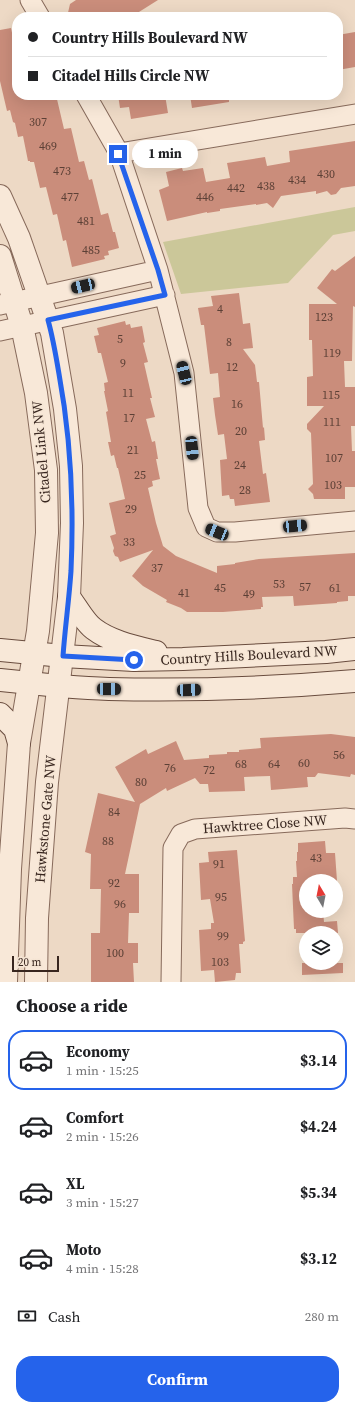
<!DOCTYPE html>
<meta charset="utf-8">
<style>
:root{--surface:#fff;--page:#f2f2f2;--text:#202124;--muted:#757577;--line:#e0e0e0;--accent:#2563eb}
body{margin:0;font-family:"Source Serif 4",serif;background:var(--page);color:var(--text);height:100vh;display:flex;flex-direction:column;font-size:15px;white-space:nowrap}
*{box-sizing:border-box;margin:0}
p{font-size:13px;color:var(--muted)}
.icon{flex:none;width:22px;height:22px;fill:none;stroke:currentColor;stroke-width:2;stroke-linecap:round;stroke-linejoin:round}
.map{position:relative;height:982px;overflow:hidden}
.sheet{display:flex;flex-direction:column;background:var(--surface);flex:1}
.sheet>*{flex:none}
.banner{position:absolute;left:12px;top:12px;width:331px;height:88px;border-radius:16px;box-shadow:0 4px 16px #0002;display:grid;align-content:center;height:88px;padding:0 16px;background:var(--surface)}
.needle{width:26px;rotate:350deg}
.buttons{position:absolute;left:299px;top:874px;display:grid;gap:8px}
.buttons a{display:grid;place-items:center;width:44px;height:44px;border-radius:50%;background:var(--surface);box-shadow:0 4px 16px #0002;font-size:20px}
.scale{position:absolute;left:12px;bottom:10px;width:47px;box-sizing:border-box;padding-left:4px;border:2px solid #38261f;border-top:0;font-size:11px;line-height:14px;white-space:nowrap;color:#38261f;-webkit-text-stroke:3px #f5e5d4;paint-order:stroke}
.end{position:absolute;width:18px;height:18px;margin:-9px;border:5px solid #2563eb;background:#fff;box-shadow:0 0 0 2px #fff}
.from{border-radius:50%}
.bubble{position:absolute;height:28px;border-radius:14px;background:var(--surface);box-shadow:0 4px 16px #0002;font-size:13px;font-weight:700;line-height:28px;text-align:center}
.car{position:absolute;width:12px;height:24px;margin:-12px -6px;border-radius:5px;box-shadow:0 0 3px 1px #0007;background:linear-gradient(#222 24%,#8ab4d8 0 40%,#222 0 76%,#8ab4d8 0 86%,#222 0)}
.banner b{display:flex;align-items:center;gap:14px;height:38px;font-size:15px}
.banner b+b{border-top:1px solid var(--line)}
.banner i{width:10px;height:10px;background:var(--text)}
ul{padding:0;list-style:none}
li{display:flex;align-items:center;gap:12px;height:60px;margin:0 8px 6px;padding:0 8px;border:2px solid transparent;border-radius:16px}
li div{flex:1}
li b{display:block;font-size:15px}
li em{font-style:normal;font-weight:700}
li.on{border-color:var(--accent)}
li>.icon{width:36px;height:36px;stroke-width:1.5}
h2{padding:0 16px;font-size:18px;line-height:48px}
.pay{display:flex;align-items:center;gap:10px;height:44px;padding:0 16px;font-size:15px}
.pay p{margin-inline-start:auto}
.cta{display:flex;gap:8px;margin-top:auto;padding:8px 16px}
.cta a{flex:1;height:46px;border-radius:16px;background:var(--accent);color:#fff;font-size:16px;font-weight:700;line-height:46px;text-align:center}
.map>svg:first-child{display:block}
.green{fill:#cbc799}
.building{fill:#ca8d7b}
.lines{fill:none;stroke-linecap:round;stroke-linejoin:round}
.minor-casing{stroke:#876a5b;stroke-width:21}
.tertiary-casing{stroke:#876a5b;stroke-width:24}
.secondary-casing{stroke:#694c3e;stroke-width:24}
.minor{stroke:#f8e8d8;stroke-width:19}
.tertiary{stroke:#f8e8d8;stroke-width:22}
.secondary{stroke:#f8e8d8;stroke-width:22}
.route{stroke:#2563eb;stroke-width:5}
.labels{text-anchor:middle;stroke-width:3;stroke-linejoin:round;paint-order:stroke}
.number-label{font-size:12px;fill:#5c4036}
.street-label{font-size:14px;fill:#38261f;stroke:#f5e5d4}
</style>
<div class="map">
<svg width="355" height="982" viewBox="0 0 355 982">
<rect width="100%" height="100%" fill="#edd9c5"/>
<!-- green -->
<path class="green" d="M 355,207 L 355,231 L 333,235 L 288,283 L 181,294 L 163,242 Z"/>
<!-- building -->
<path class="building" d="M 76,0 L 158,0 L 131,17 L 67,17 L 70,4 Z
M 11,28 L 17,56 L 17,95 L 56,95 L 64,129 L 71,128 L 79,162 L 84,161 L 89,180 L 92,179 L 101,215 L 108,213 L 113,232 L 115,232 L 119,248 L 108,251 L 109,255 L 104,256 L 105,259 L 72,267 L 66,240 L 63,241 L 57,214 L 53,215 L 46,187 L 40,188 L 34,162 L 30,162 L 30,161 L 28,161 L 23,136 L 18,137 L 15,123 L 13,122 L 10,110 L 7,111 L 0,81 L 0,30 Z
M 355,32 L 355,67 L 338,70 L 338,35 Z
M 118,95 L 165,95 L 168,113 L 131,119 L 129,107 L 120,108 Z
M 190,95 L 229,95 L 229,102 L 192,108 Z
M 355,141 L 355,186 L 341,188 L 336,194 L 331,195 L 327,191 L 316,194 L 316,191 L 281,196 L 273,208 L 267,203 L 256,205 L 256,204 L 220,209 L 220,211 L 207,213 L 207,212 L 167,221 L 159,190 L 169,186 L 166,172 L 182,168 L 183,171 L 203,168 L 206,182 L 230,178 L 227,163 L 265,157 L 267,166 L 290,162 L 289,151 Z
M 355,256 L 355,307 L 353,306 L 352,361 L 344,361 L 345,387 L 355,387 L 355,426 L 351,426 L 352,451 L 355,451 L 355,487 L 345,487 L 345,499 L 314,499 L 313,494 L 308,489 L 313,484 L 311,433 L 307,429 L 307,424 L 324,406 L 307,406 L 307,377 L 313,376 L 312,340 L 309,340 L 309,304 L 337,304 L 317,288 L 332,269 L 335,271 Z
M 239,293 L 243,324 L 250,323 L 253,348 L 243,349 L 255,365 L 257,382 L 259,382 L 263,428 L 264,427 L 265,440 L 259,441 L 263,474 L 266,473 L 270,502 L 235,506 L 234,499 L 230,499 L 229,495 L 222,496 L 220,460 L 227,459 L 224,434 L 218,435 L 215,415 L 213,398 L 220,397 L 218,373 L 210,374 L 204,325 L 201,325 L 198,308 L 213,306 L 211,296 Z
M 125,321 L 126,325 L 130,324 L 131,328 L 142,326 L 145,342 L 143,343 L 148,362 L 144,363 L 152,398 L 150,398 L 155,417 L 146,419 L 152,442 L 155,441 L 158,459 L 156,459 L 160,479 L 152,481 L 153,486 L 148,488 L 156,523 L 163,546 L 176,556 L 217,573 L 217,566 L 235,564 L 235,563 L 259,559 L 355,553 L 355,596 L 348,596 L 348,601 L 337,602 L 337,603 L 294,606 L 293,596 L 262,597 L 263,607 L 261,607 L 261,609 L 223,612 L 187,612 L 181,608 L 166,602 L 167,600 L 143,586 L 132,576 L 153,550 L 120,562 L 118,557 L 115,556 L 113,551 L 114,548 L 110,536 L 116,534 L 109,503 L 125,499 L 118,468 L 117,468 L 114,455 L 111,456 L 108,442 L 111,442 L 106,412 L 108,411 L 104,391 L 105,391 L 104,383 L 108,382 L 101,353 L 98,353 L 94,336 L 99,335 L 97,328 Z
M 331,734 L 355,737 L 355,775 L 351,774 L 350,777 L 318,773 L 315,777 L 307,777 L 308,787 L 271,790 L 270,776 L 244,777 L 245,791 L 209,792 L 208,784 L 200,784 L 195,778 L 167,791 L 166,788 L 140,804 L 125,874 L 139,874 L 139,913 L 129,913 L 128,943 L 138,943 L 138,963 L 133,963 L 134,982 L 91,982 L 91,933 L 100,933 L 101,889 L 90,889 L 91,854 L 85,852 L 98,793 L 135,802 L 115,767 L 146,749 L 148,754 L 176,741 L 184,760 L 209,758 L 209,755 L 227,754 L 227,752 L 239,752 L 239,750 L 261,748 L 260,738 Z
M 325,841 L 326,853 L 335,853 L 337,881 L 306,881 L 306,911 L 323,911 L 324,922 L 337,921 L 338,933 L 296,933 L 296,929 L 294,929 L 292,884 L 293,884 L 293,877 L 297,877 L 296,861 L 297,861 L 297,852 L 298,852 L 298,843 Z
M 237,850 L 245,941 L 243,942 L 243,944 L 239,944 L 241,973 L 236,973 L 235,980 L 215,982 L 214,970 L 201,971 L 199,930 L 211,929 L 211,923 L 214,923 L 210,899 L 201,900 L 199,863 L 209,862 L 208,852 Z
M 302,963 L 343,963 L 343,973 L 302,975 Z"/>
<g class="lines">
<!-- minor casing -->
<g class="minor-casing">
<path id="minor" d="M 30,0 L 40,17
M 86,95 L 119,153
M 355,114 L 119,153 L 158,270 L 184,373 L 198,508 L 206,527 L 217,532 L 235,532 L 355,521
M 0,305 L 158,270
M 0,331 L 165,295
M 171,982 L 173,848 L 181,834 L 195,829 L 345,818 L 355,819"/>
</g>
<!-- tertiary casing -->
<g class="tertiary-casing">
<path id="tertiary" d="M 0,196 L 19,238 L 52,333 L 65,409 L 71,466 L 72,523 L 69,597 L 47,782 L 37,918 L 36,982
M 0,256 L 22,326 L 36,393 L 46,470 L 47,533 L 38,631 L 19,743 L 10,869 L 6,982"/>
</g>
<!-- secondary casing -->
<g class="secondary-casing">
<path id="secondary" d="M 69,597 C 76,606 85,623 94,629 C 111,642 136,647 156,652
M 0,650 L 63,656 L 134,660 L 183,659 L 326,652 L 355,649
M 0,680 C 36,684 73,688 109,689 C 191,691 273,688 355,681
M 0,714 L 15,729 L 19,743"/>
</g>
<!-- minor -->
<use href="#minor" class="minor"/>
<!-- tertiary -->
<use href="#tertiary" class="tertiary"/>
<!-- secondary -->
<use href="#secondary" class="secondary"/>
</g>
<g class="lines">
<!-- route -->
<path class="route" d="M 118,154 L 158,270 L 165,295 L 48,320 C 53,338 56,356 59,374 C 71,439 74,505 71,571 C 69,600 65,628 63,656 L 134,660"/>
</g>
<g class="labels">
<!-- number labels -->
<g class="number-label">
<text x="38" y="126">307</text>
<text x="48" y="150">469</text>
<text x="62" y="175">473</text>
<text x="326" y="178">430</text>
<text x="297" y="184">434</text>
<text x="266" y="190">438</text>
<text x="236" y="192">442</text>
<text x="70" y="201">477</text>
<text x="205" y="201">446</text>
<text x="86" y="225">481</text>
<text x="91" y="254">485</text>
<text x="220" y="313">4</text>
<text x="324" y="321">123</text>
<text x="120" y="343">5</text>
<text x="229" y="346">8</text>
<text x="332" y="357">119</text>
<text x="123" y="367">9</text>
<text x="232" y="371">12</text>
<text x="128" y="397">11</text>
<text x="331" y="399">115</text>
<text x="237" y="408">16</text>
<text x="129" y="422">17</text>
<text x="332" y="426">111</text>
<text x="241" y="435">20</text>
<text x="133" y="454">21</text>
<text x="334" y="462">107</text>
<text x="240" y="469">24</text>
<text x="140" y="479">25</text>
<text x="333" y="489">103</text>
<text x="245" y="494">28</text>
<text x="131" y="513">29</text>
<text x="129" y="546">33</text>
<text x="157" y="572">37</text>
<text x="279" y="588">53</text>
<text x="305" y="591">57</text>
<text x="220" y="592">45</text>
<text x="335" y="592">61</text>
<text x="184" y="597">41</text>
<text x="249" y="598">49</text>
<text x="339" y="759">56</text>
<text x="304" y="767">60</text>
<text x="241" y="768">68</text>
<text x="274" y="768">64</text>
<text x="170" y="772">76</text>
<text x="209" y="774">72</text>
<text x="141" y="786">80</text>
<text x="114" y="816">84</text>
<text x="108" y="845">88</text>
<text x="316" y="862">43</text>
<text x="219" y="868">91</text>
<text x="114" y="887">92</text>
<text x="221" y="901">95</text>
<text x="120" y="908">96</text>
<text x="223" y="940">99</text>
<text x="115" y="957">100</text>
<text x="220" y="966">103</text>
</g>
<!-- street labels -->
<g class="street-label">
<text transform="translate(41 452) rotate(-95)" y="5">Citadel Link NW</text>
<text transform="translate(249 655) rotate(-3)" y="5">Country Hills Boulevard NW</text>
<text transform="translate(45 819) rotate(-85)" y="5">Hawkstone Gate NW</text>
<text transform="translate(265 824) rotate(-4)" y="5">Hawktree Close NW</text>
</g>
</g>
</svg>
<div class="buttons">
<a><svg class="needle" viewBox="-14 -14 28 28"><path d="M0-13l5 13h-10z" fill="#e53935"/><path d="M0 13l5-13h-10z" fill="#757577"/></svg></a>
<a><svg class="icon" aria-label="layers" viewBox="0 0 24 24"><path d="M12 4l9 5-9 5-9-5zM3 14l9 5 9-5"/></svg></a>
</div>
<div class="scale">20 m</div>
<i class="end from" style="left:134px;top:660px"></i>
<i class="end" style="left:118px;top:154px"></i>
<div class="bubble" style="left:132px;top:140px;width:66px">1 min</div>
<i class="car" style="left:83px;top:286px;rotate:257deg"></i>
<i class="car" style="left:184px;top:373px;rotate:346deg"></i>
<i class="car" style="left:192px;top:448px;rotate:174deg"></i>
<i class="car" style="left:295px;top:526px;rotate:85deg"></i>
<i class="car" style="left:217px;top:532px;rotate:292deg"></i>
<i class="car" style="left:109px;top:689px;rotate:91deg"></i>
<i class="car" style="left:189px;top:690px;rotate:88deg"></i>
<div class="banner">
<b><i class="from"></i>Country Hills Boulevard NW</b>
<b><i></i>Citadel Hills Circle NW</b>
</div>
</div>
<section class="sheet">
<h2>Choose a ride</h2>
<ul>
<li class="on"><svg class="icon" aria-label="car" viewBox="0 0 24 24"><path d="M5 17H2v-5l4-1 3-4h7l3 4 3 1v5h-3M9 17h6M6 11h13"/><circle cx="7" cy="17" r="2"/><circle cx="17" cy="17" r="2"/></svg><div><b>Economy</b><p>1 min · 15:25</p></div><em>$3.14</em></li>
<li><svg class="icon" aria-label="car" viewBox="0 0 24 24"><path d="M5 17H2v-5l4-1 3-4h7l3 4 3 1v5h-3M9 17h6M6 11h13"/><circle cx="7" cy="17" r="2"/><circle cx="17" cy="17" r="2"/></svg><div><b>Comfort</b><p>2 min · 15:26</p></div><em>$4.24</em></li>
<li><svg class="icon" aria-label="car" viewBox="0 0 24 24"><path d="M5 17H2v-5l4-1 3-4h7l3 4 3 1v5h-3M9 17h6M6 11h13"/><circle cx="7" cy="17" r="2"/><circle cx="17" cy="17" r="2"/></svg><div><b>XL</b><p>3 min · 15:27</p></div><em>$5.34</em></li>
<li><svg class="icon" aria-label="car" viewBox="0 0 24 24"><path d="M5 17H2v-5l4-1 3-4h7l3 4 3 1v5h-3M9 17h6M6 11h13"/><circle cx="7" cy="17" r="2"/><circle cx="17" cy="17" r="2"/></svg><div><b>Moto</b><p>4 min · 15:28</p></div><em>$3.12</em></li>
</ul>
<div class="pay"><svg class="icon" aria-label="cash" viewBox="0 0 24 24"><path d="M3 7h18v10H3z"/><circle cx="12" cy="12" r="2"/></svg>Cash<p>280 m</p></div>
<div class="cta"><a>Confirm</a></div>
</section>
